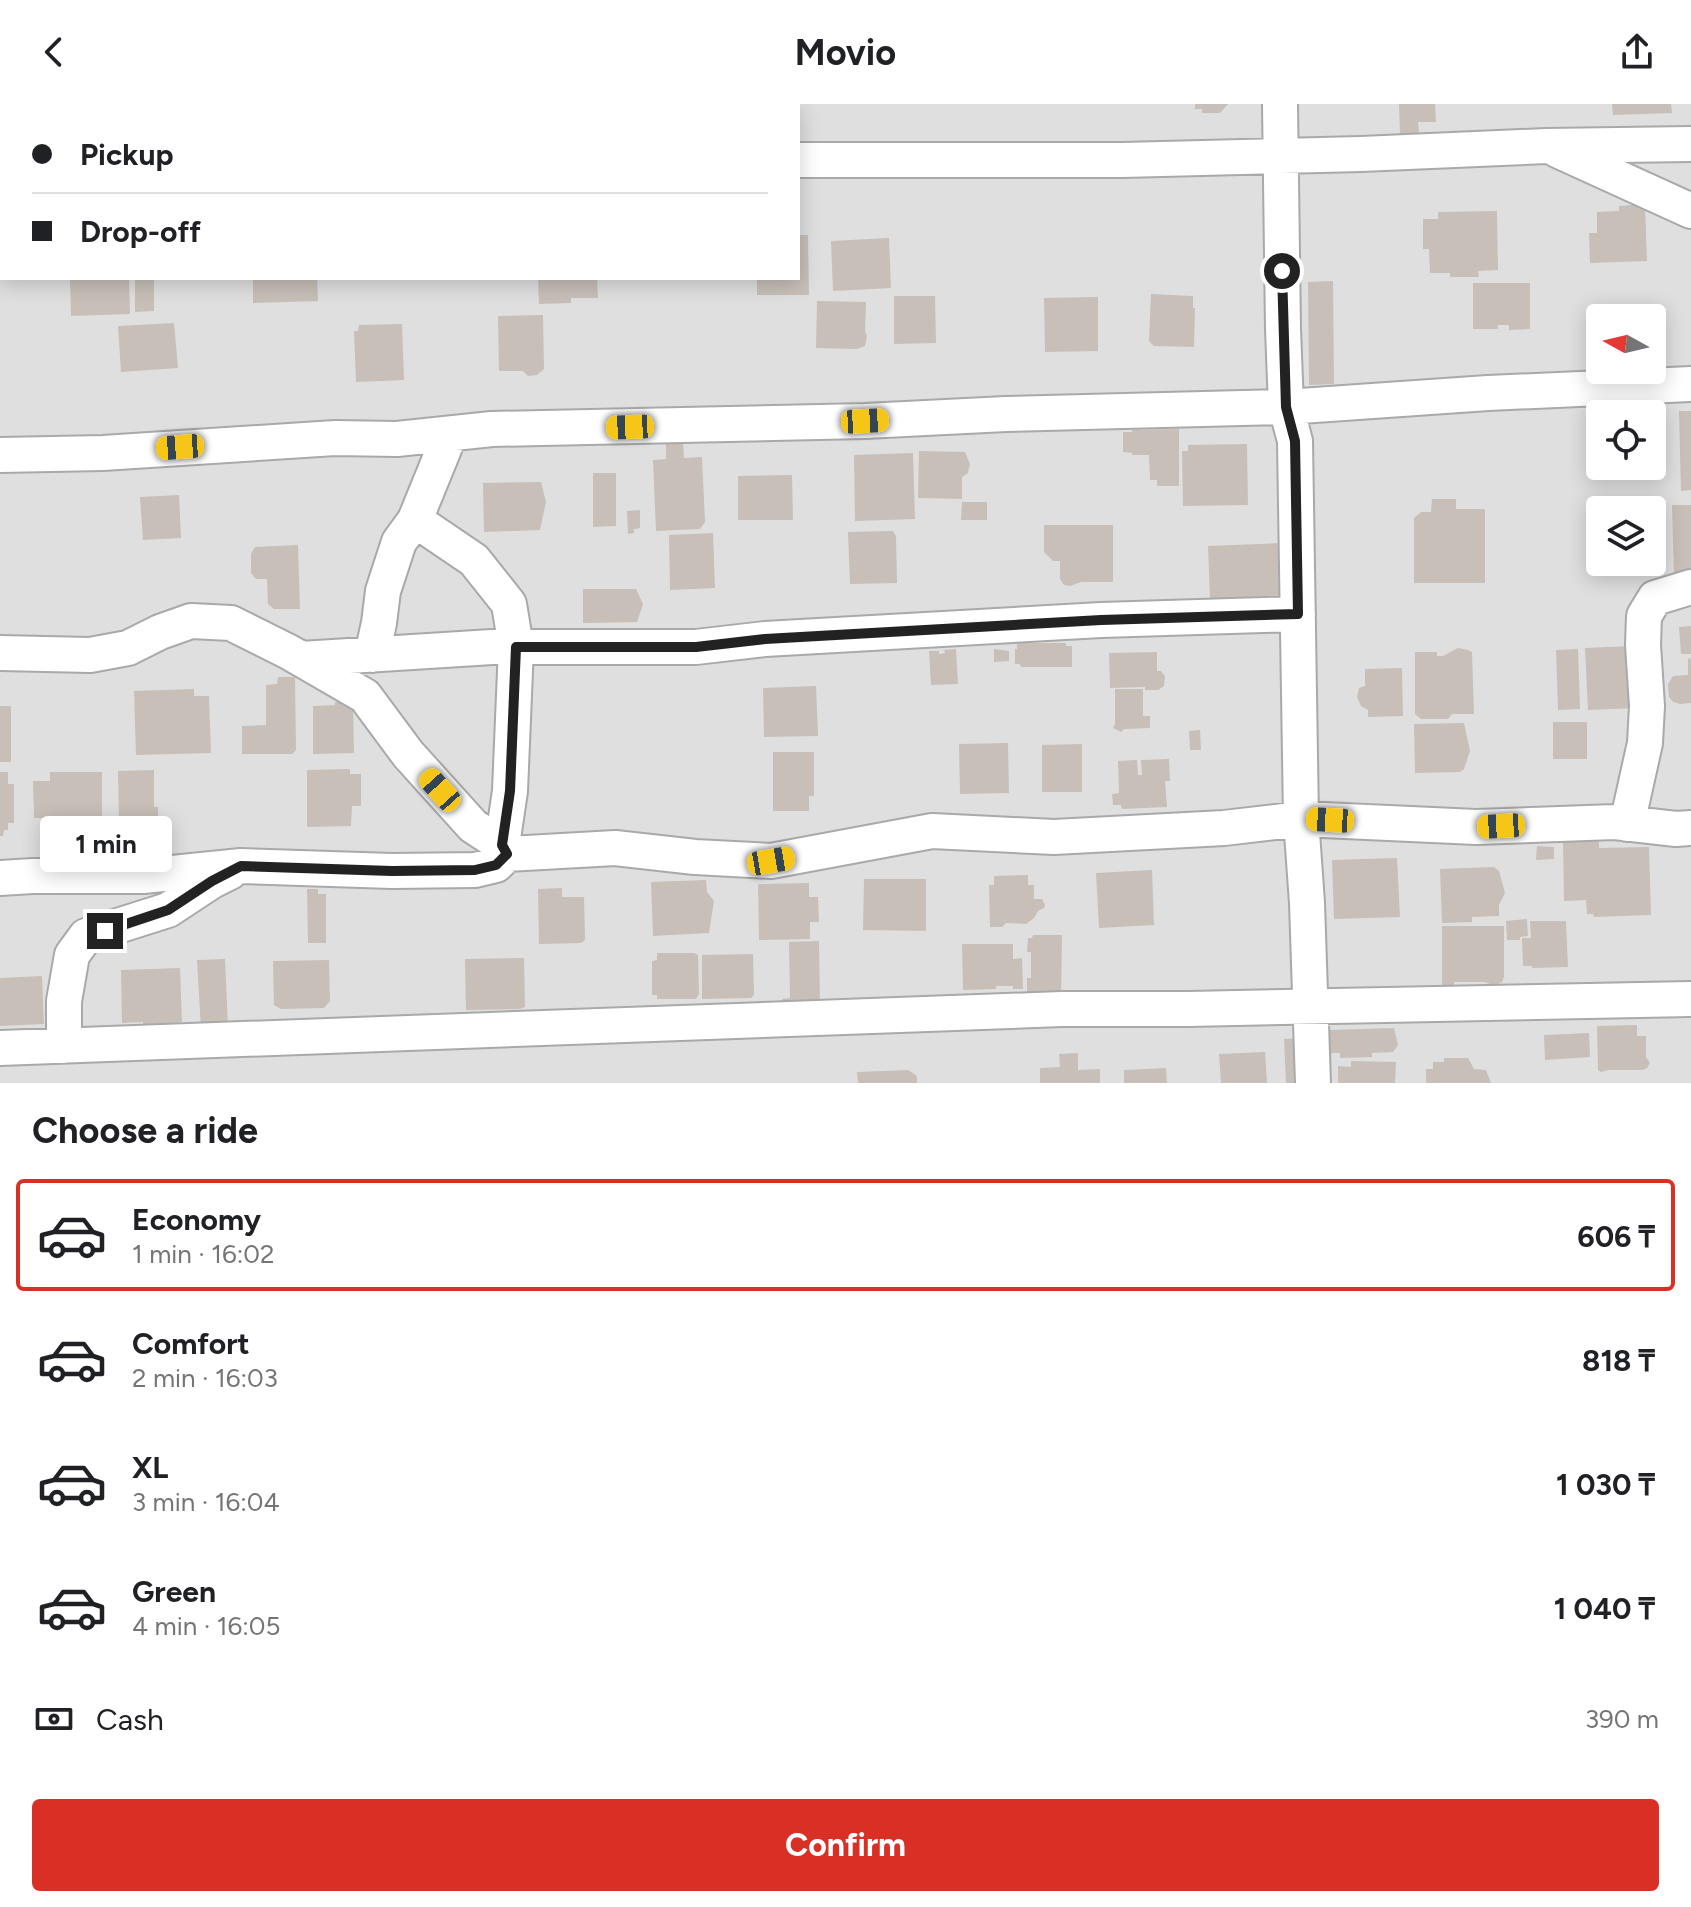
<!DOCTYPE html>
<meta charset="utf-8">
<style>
:root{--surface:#fff;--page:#f2f2f2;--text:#202124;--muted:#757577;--line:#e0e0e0;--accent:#d93025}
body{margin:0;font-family:Figtree,sans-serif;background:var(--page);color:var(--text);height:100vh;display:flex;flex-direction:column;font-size:30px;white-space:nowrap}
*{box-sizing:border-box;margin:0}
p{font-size:26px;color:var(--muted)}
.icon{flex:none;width:44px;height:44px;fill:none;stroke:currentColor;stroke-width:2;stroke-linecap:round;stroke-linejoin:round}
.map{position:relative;height:979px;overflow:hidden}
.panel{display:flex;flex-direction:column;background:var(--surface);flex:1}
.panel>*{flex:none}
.guide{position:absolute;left:0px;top:0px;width:800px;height:176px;box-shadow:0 4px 20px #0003;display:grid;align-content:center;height:176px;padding:0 32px;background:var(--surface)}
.needle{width:52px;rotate:278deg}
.controls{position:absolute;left:1586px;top:200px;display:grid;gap:16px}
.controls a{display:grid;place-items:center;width:80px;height:80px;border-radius:8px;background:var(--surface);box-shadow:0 4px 20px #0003;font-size:40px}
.end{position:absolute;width:36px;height:36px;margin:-18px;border:10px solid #222;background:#fff;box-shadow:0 0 0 4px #fff}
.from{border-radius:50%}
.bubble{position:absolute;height:56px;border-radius:8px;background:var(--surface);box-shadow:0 4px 20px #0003;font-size:26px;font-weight:700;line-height:56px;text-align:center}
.car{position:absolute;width:24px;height:48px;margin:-24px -12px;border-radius:10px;box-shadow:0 0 6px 2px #0007;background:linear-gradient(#f5c518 24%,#345 0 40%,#f5c518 0 76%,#345 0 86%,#f5c518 0)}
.guide b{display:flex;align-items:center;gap:28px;height:76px;font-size:30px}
.guide b+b{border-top:2px solid var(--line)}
.guide i{width:20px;height:20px;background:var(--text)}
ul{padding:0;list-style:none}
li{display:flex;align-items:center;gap:24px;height:112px;margin:0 16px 12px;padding:0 16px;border:4px solid transparent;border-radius:8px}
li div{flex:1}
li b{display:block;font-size:30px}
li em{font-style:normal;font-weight:700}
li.selected{border-color:var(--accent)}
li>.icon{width:72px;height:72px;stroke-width:1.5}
h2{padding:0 32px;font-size:36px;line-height:96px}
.pay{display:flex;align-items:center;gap:20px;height:88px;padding:0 32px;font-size:30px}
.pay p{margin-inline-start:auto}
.action{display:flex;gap:16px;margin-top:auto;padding:16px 32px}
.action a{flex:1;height:92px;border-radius:8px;background:var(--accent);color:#fff;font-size:32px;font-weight:700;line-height:92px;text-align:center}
header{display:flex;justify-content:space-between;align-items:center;height:104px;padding:0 32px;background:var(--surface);font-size:36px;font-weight:700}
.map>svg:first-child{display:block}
.residential{fill:#e0dfdf;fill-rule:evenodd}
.building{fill:#c7bfb8}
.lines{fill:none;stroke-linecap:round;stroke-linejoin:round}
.minor-casing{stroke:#a9a9a9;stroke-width:38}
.minor{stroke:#fff;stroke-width:34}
.route{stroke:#222;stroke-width:10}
</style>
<header><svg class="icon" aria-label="back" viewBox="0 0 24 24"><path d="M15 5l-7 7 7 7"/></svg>Movio<svg class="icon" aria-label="share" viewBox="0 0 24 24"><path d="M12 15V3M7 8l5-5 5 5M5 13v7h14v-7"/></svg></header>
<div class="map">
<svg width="1691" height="979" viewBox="0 0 1691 979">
<rect width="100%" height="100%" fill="#f2efe9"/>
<!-- residential -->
<path class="residential" d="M 0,0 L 1691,0 L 1691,979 L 0,979 ZM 2,2 L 798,2 L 798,174 L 2,174 ZM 1600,214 L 1652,214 L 1652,266 L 1600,266 ZM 1600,310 L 1652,310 L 1652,362 L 1600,362 ZM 1600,406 L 1652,406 L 1652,458 L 1600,458 Z"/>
<!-- building -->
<path class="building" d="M 1195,0 L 1228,0 L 1220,9 L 1202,9 L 1202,5 L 1195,5 Z
M 1399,0 L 1435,0 L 1436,18 L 1418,18 L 1419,29 L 1400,30 Z
M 1612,0 L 1671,0 L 1672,9 L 1613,11 Z
M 1645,100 L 1647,157 L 1590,159 L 1589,129 L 1597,129 L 1597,108 L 1619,107 L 1619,102 Z
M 1497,107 L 1498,166 L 1478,167 L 1479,173 L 1450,173 L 1450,169 L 1430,169 L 1429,145 L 1423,145 L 1423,115 L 1438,115 L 1438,108 Z
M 798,131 L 808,131 L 809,191 L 757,191 L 757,174 L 798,174 Z
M 889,134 L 891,184 L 833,187 L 831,137 Z
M 70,174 L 129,174 L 130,210 L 71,212 Z
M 135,174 L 154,174 L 154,207 L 135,208 Z
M 253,174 L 317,174 L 318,197 L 253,199 Z
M 538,174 L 597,174 L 598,194 L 571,194 L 571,199 L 539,200 Z
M 1333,177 L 1334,280 L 1309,281 L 1308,178 Z
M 1473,179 L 1530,179 L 1530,225 L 1509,226 L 1509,221 L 1498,221 L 1498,225 L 1473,225 Z
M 1151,190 L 1193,192 L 1193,204 L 1195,204 L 1194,243 L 1154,242 L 1149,237 Z
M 894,192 L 935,192 L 936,239 L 894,240 Z
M 1098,193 L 1098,247 L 1045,248 L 1044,194 Z
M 817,197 L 866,198 L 865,227 L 867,232 L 865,242 L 857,245 L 816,244 Z
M 543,211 L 544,265 L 537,271 L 528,272 L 523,267 L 499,267 L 498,212 Z
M 174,219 L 178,264 L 121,268 L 118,222 Z
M 402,220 L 404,276 L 356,278 L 354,227 L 358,227 L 359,221 Z
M 1679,307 L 1691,307 L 1691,386 L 1681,387 Z
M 1179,325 L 1179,382 L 1157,382 L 1157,376 L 1150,376 L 1149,351 L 1132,351 L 1132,349 L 1123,348 L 1123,328 L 1132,328 L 1132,326 Z
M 683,338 L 684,354 L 702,353 L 705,418 L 700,425 L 656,427 L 653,356 L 666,355 L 666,339 Z
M 1247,340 L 1248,401 L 1183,402 L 1182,347 L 1188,347 L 1188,341 Z
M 919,347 L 965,348 L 970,360 L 968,369 L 962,373 L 962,395 L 918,394 Z
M 913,349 L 915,415 L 855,417 L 854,351 Z
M 593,369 L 616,369 L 616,422 L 593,423 Z
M 792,371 L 793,416 L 738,416 L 738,372 Z
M 541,378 L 546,398 L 540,426 L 484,428 L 483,379 Z
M 179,391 L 181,434 L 143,436 L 140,393 Z
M 1432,395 L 1456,395 L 1456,405 L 1485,405 L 1485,479 L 1414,479 L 1414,414 L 1421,408 L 1431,408 Z
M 962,398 L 987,398 L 987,416 L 961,416 Z
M 1672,401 L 1691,401 L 1691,469 L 1674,470 Z
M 640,406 L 640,424 L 634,425 L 634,429 L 628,430 L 627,407 Z
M 1044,421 L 1113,421 L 1113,478 L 1081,478 L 1070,482 L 1064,481 L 1060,475 L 1060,457 L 1053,457 L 1044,448 Z
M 893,427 L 896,432 L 897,479 L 850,480 L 848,428 Z
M 713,429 L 715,484 L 670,486 L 669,431 Z
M 1283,439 L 1285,491 L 1210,495 L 1208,442 Z
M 298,441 L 300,505 L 274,505 L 268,500 L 267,475 L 256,475 L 251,469 L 251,450 L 255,443 Z
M 583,485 L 636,485 L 643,500 L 637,518 L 583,519 Z
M 1691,522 L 1691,550 L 1681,550 L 1679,523 Z
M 1017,539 L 1066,539 L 1066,542 L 1072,542 L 1072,563 L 1021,563 L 1020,560 L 1015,560 L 1015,545 L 1017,545 Z
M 1633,542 L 1635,604 L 1588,606 L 1585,544 Z
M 1458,544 L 1468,546 L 1472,548 L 1474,610 L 1452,610 L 1448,615 L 1421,615 L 1415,610 L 1415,548 L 1437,548 L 1437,552 L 1443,552 Z
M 956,545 L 958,580 L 931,581 L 929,547 L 939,547 L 939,550 L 945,549 L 944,546 Z
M 994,545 L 1009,547 L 1009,557 L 994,558 Z
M 1578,545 L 1580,605 L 1558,606 L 1556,546 Z
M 1157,548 L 1157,567 L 1161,567 L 1165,572 L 1164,582 L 1158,586 L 1145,586 L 1145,583 L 1110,584 L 1109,549 Z
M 1691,554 L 1691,599 L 1680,600 L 1673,598 L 1669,593 L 1668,580 L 1673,572 L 1688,571 L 1688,555 Z
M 1402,564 L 1403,612 L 1368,613 L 1368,606 L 1361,602 L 1357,593 L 1359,584 L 1365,582 L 1365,565 Z
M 278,573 L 295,573 L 296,646 L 292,650 L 242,650 L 242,622 L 266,621 L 266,581 L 277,580 Z
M 816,582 L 818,632 L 764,633 L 763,584 Z
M 194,585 L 194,592 L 209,592 L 211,649 L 136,651 L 134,587 Z
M 1115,585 L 1143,585 L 1143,612 L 1150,612 L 1150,624 L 1124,625 L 1121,628 L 1113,624 L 1115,620 Z
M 335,598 L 342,598 L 342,601 L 353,601 L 354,649 L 313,650 L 313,602 L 335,601 Z
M 0,602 L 11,602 L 11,658 L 0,658 Z
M 1553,618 L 1587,618 L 1587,655 L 1553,655 Z
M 1464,619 L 1470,647 L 1464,665 L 1460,668 L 1415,669 L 1414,620 Z
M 1200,626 L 1201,646 L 1190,646 L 1189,627 Z
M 1008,639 L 1009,689 L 960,690 L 959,640 Z
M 1082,640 L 1082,688 L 1042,688 L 1042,641 Z
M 773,648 L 814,648 L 814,692 L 809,692 L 809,707 L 773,707 Z
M 1169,655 L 1170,677 L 1165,677 L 1167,703 L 1122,705 L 1121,701 L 1113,701 L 1112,690 L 1119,689 L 1118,657 L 1137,656 L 1138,671 L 1142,671 L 1141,656 Z
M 350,665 L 350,670 L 361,670 L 361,702 L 352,702 L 351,722 L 307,723 L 307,666 Z
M 154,666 L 154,703 L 158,703 L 158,719 L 155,718 L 155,721 L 119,722 L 118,667 Z
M 0,668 L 8,668 L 8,680 L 14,680 L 14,719 L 8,719 L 8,726 L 4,726 L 3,732 L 0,732 Z
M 50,668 L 102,668 L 102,718 L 50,718 L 50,714 L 34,714 L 33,677 L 50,677 Z
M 1599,736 L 1599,744 L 1649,743 L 1651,811 L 1594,813 L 1593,810 L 1587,810 L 1586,796 L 1564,797 L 1563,737 Z
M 1537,742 L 1554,743 L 1554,755 L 1536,756 Z
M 1397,754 L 1400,813 L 1334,815 L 1332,756 Z
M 1494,763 L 1499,767 L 1505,789 L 1499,801 L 1499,812 L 1472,813 L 1472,818 L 1442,819 L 1440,765 Z
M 1152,766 L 1154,821 L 1099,824 L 1096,769 Z
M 1028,771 L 1028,781 L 1034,781 L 1034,795 L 1042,795 L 1045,801 L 1044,804 L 1038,807 L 1034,814 L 1026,820 L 1006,819 L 1002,823 L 990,823 L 989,781 L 994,781 L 994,772 Z
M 864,775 L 926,775 L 926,827 L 863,826 Z
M 706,776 L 707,788 L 714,797 L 709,829 L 653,832 L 651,778 Z
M 809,779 L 809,793 L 818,793 L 819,818 L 810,818 L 810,835 L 759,836 L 758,780 Z
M 562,784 L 562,793 L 584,793 L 585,836 L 581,839 L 539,840 L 538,785 Z
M 307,785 L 318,785 L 318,790 L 326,790 L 326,839 L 308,839 Z
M 1527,815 L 1528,832 L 1520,833 L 1520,836 L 1507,836 L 1506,817 Z
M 1530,817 L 1566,817 L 1568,863 L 1532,864 L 1532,862 L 1523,862 L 1522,834 L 1531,834 Z
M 1442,822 L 1504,822 L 1504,873 L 1502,878 L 1494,882 L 1485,878 L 1454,878 L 1454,886 L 1442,885 Z
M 1033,831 L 1062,831 L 1061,897 L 1027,900 L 1027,874 L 1031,874 L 1031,848 L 1027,848 L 1028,834 L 1032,834 Z
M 819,837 L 820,907 L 782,907 L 782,895 L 790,894 L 789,838 Z
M 962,840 L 1013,840 L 1013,855 L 1022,854 L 1023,885 L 1013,885 L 1013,882 L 996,882 L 996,885 L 963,886 Z
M 657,849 L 694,849 L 698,851 L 699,890 L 696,895 L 657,895 L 657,891 L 652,891 L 652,857 L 657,856 Z
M 753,850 L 754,891 L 751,894 L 702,895 L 702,851 Z
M 524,854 L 525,903 L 520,905 L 466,906 L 465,855 Z
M 225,855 L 228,924 L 201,925 L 197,856 Z
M 329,856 L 330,897 L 324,904 L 281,905 L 274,901 L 273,857 Z
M 180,864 L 182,918 L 178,918 L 179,925 L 143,926 L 143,918 L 122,919 L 121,866 Z
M 42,872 L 44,920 L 0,922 L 0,874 Z
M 1637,921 L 1637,932 L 1646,932 L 1646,953 L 1650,959 L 1647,964 L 1643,966 L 1608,966 L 1601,968 L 1598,966 L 1597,922 Z
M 1394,924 L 1398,941 L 1393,948 L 1372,949 L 1372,953 L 1340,954 L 1340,949 L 1330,949 L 1329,926 Z
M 1589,929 L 1590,953 L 1545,956 L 1544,931 Z
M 1305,934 L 1306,979 L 1286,979 L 1284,935 Z
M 1265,948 L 1267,979 L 1221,979 L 1219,950 Z
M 1078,949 L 1078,966 L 1100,965 L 1100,979 L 1040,979 L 1040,964 L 1060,963 L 1059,950 Z
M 1444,954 L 1468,954 L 1474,965 L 1486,966 L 1491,979 L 1426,979 L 1426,965 L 1433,965 L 1433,958 L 1444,958 Z
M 1351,957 L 1396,958 L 1395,979 L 1338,979 L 1338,962 L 1351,963 Z
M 1166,964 L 1167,979 L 1124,979 L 1124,966 Z
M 908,966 L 917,972 L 917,979 L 858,979 L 857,968 Z"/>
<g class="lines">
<!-- minor casing -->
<g class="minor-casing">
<path id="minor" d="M 1280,0 L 1283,225 L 1286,303 L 1295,337 L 1301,715 L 1307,799 L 1313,979
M 1557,46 L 1691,107
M 798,56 L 1122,56 L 1361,50 L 1546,42 L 1691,40
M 0,87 L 2,87
M 0,351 L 103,349 L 335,334 L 397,335 L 492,325 L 865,317 L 1006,310 L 1286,303 L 1488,289 L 1691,280
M 415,416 L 474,456 L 509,500 L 516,543 L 510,687 L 502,741
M 0,549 L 90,551 L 128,544 L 160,528 L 191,517 L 231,519 L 289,548 L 365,592 L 408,650 L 473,722 L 502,741 L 507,750
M 372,551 L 379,519 L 383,487 L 399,438 L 415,416 L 450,330
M 301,555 L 492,543 L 696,543 L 765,535 L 1101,516 L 1298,510
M 1627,720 L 1645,639 L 1647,602 L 1643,541 L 1644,512 L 1655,494 L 1691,483
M 0,774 L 33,772 L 143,772 L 241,762 L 392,767 L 475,766 L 496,761 L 507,750 L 615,744 L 695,753 L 771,757 L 932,727 L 1054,733 L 1224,724 L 1301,715 L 1476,723 L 1615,718 L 1676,725 L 1691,724
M 64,942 L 64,897 L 72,851 L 86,832 L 168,806 L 212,777 L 230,768
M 0,944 L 1062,905 L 1188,905 L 1691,895"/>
</g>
<!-- minor -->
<use href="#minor" class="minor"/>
</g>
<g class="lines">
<!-- route -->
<path class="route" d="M 105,827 L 168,806 L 212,777 L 241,762 L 392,767 L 475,766 L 496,761 L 507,750 L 502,741 L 510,687 L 516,543 L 696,543 L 765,535 L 1101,516 L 1298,510 L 1295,337 L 1286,303 L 1282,167"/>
</g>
</svg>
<div class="controls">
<a><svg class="needle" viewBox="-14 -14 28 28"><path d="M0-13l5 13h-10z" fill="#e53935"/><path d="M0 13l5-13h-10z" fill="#757577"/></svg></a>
<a><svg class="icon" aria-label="locate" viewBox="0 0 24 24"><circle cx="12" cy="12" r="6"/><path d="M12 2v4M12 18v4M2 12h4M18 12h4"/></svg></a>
<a><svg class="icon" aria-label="layers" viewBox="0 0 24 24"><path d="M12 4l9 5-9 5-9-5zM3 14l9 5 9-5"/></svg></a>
</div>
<i class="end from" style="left:1282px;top:167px"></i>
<i class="end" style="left:105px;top:827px"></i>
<div class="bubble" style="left:40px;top:712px;width:132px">1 min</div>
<i class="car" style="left:865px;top:317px;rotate:87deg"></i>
<i class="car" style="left:630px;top:323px;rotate:268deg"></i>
<i class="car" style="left:180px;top:343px;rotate:266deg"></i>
<i class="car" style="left:440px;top:686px;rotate:318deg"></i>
<i class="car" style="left:1330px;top:716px;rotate:273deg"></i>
<i class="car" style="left:1501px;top:722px;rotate:267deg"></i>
<i class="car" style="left:771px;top:757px;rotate:80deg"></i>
<div class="guide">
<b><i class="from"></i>Pickup</b>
<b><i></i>Drop-off</b>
</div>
</div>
<section class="panel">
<h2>Choose a ride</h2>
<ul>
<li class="selected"><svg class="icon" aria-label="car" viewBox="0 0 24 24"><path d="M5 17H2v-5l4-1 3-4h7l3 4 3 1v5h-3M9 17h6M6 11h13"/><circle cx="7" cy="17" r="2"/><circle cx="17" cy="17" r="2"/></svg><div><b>Economy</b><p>1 min · 16:02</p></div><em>606 ₸</em></li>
<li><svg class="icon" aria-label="car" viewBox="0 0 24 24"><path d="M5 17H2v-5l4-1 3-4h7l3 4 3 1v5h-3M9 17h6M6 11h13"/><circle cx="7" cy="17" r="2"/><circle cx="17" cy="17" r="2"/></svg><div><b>Comfort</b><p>2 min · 16:03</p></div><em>818 ₸</em></li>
<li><svg class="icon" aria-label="car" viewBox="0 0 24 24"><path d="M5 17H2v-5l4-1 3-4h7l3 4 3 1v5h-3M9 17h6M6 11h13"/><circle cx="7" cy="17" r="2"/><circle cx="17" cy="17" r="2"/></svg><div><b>XL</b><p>3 min · 16:04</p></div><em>1 030 ₸</em></li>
<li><svg class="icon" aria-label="car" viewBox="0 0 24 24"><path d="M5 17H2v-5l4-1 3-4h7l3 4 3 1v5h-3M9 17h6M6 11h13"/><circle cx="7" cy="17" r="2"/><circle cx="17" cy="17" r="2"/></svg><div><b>Green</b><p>4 min · 16:05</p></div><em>1 040 ₸</em></li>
</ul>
<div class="pay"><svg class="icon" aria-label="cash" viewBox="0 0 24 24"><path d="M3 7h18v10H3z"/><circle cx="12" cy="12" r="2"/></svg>Cash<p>390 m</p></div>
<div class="action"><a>Confirm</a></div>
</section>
